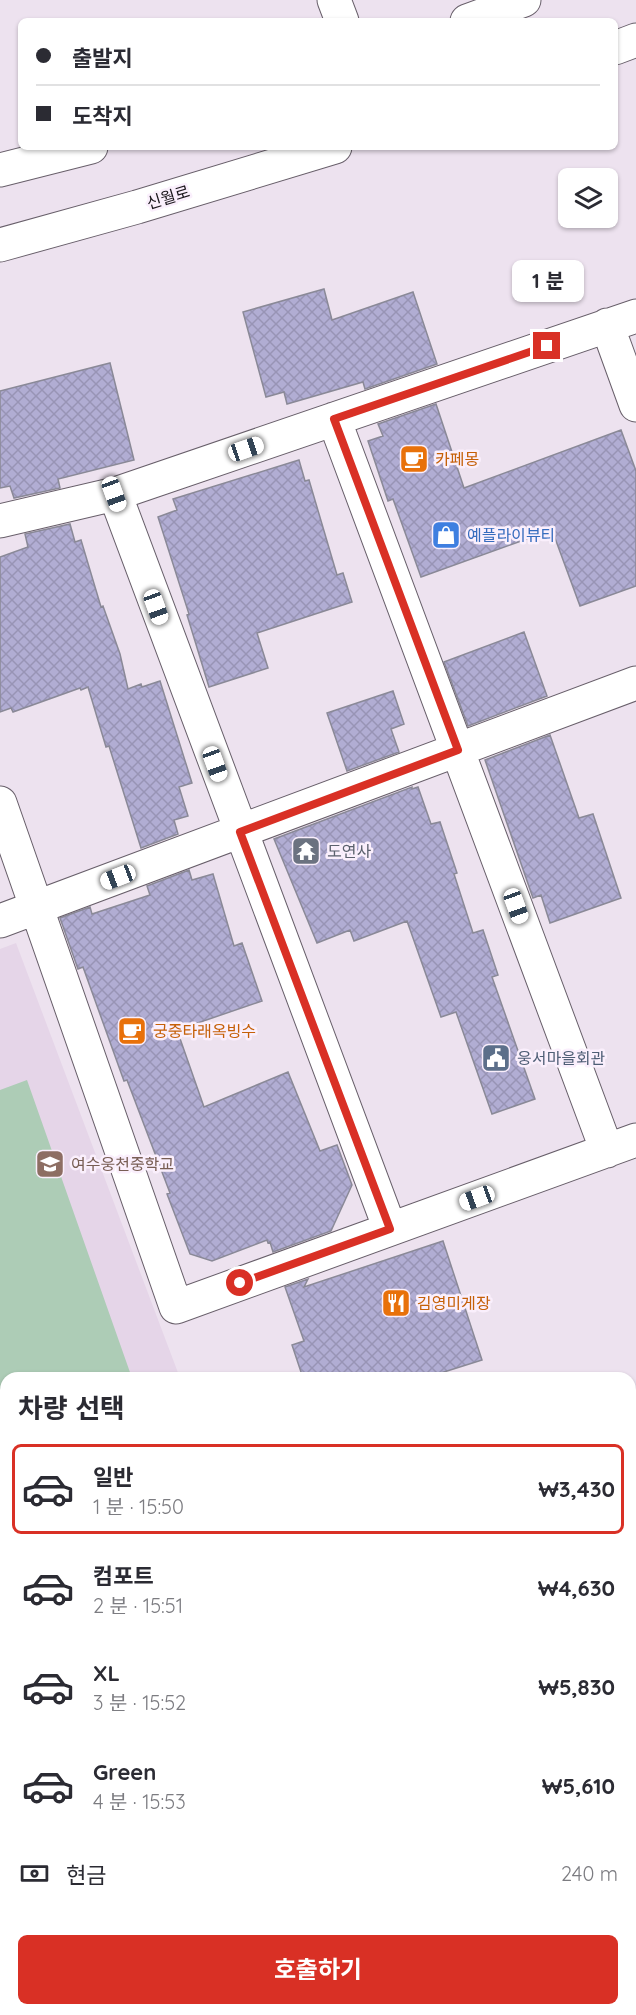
<!DOCTYPE html>
<html lang="ko">
<meta charset="utf-8">
<style>
:root{--surface:#fff;--page:#f7f7f7;--text:#2b2b33;--muted:#7c7c81;--line:#e1e1e2;--accent:#d93025}
body{margin:0;font-family:Quicksand,"Noto Sans KR",sans-serif;background:var(--page);color:var(--text);height:100vh;display:flex;flex-direction:column;font-size:22px;white-space:nowrap}
*{box-sizing:border-box;margin:0}
p{font-size:20px;color:var(--muted)}
.icon{flex:none;width:33px;height:33px;fill:none;stroke:currentColor;stroke-width:2;stroke-linecap:round;stroke-linejoin:round}
.map{position:relative;flex:1;overflow:hidden}
.sheet{position:absolute;left:0px;top:1372px;width:636px;height:644px;display:flex;flex-direction:column;background:var(--surface);border-radius:18px 18px 0 0;box-shadow:0 2px 4px #0004}
.sheet>*{flex:none}
.guide{position:absolute;left:18px;top:18px;width:600px;height:132px;border-radius:9px;box-shadow:0 2px 4px #0004;display:grid;align-content:center;height:132px;padding:0 18px;background:var(--surface)}
.fabs{position:absolute;left:558px;top:168px;display:grid;gap:12px}
.fabs a{display:grid;place-items:center;width:60px;height:60px;border-radius:9px;background:var(--surface);box-shadow:0 2px 4px #0004;font-size:30px}
.end{position:absolute;width:27px;height:27px;margin:-14px;border:8px solid #d93025;background:#fff;box-shadow:0 0 0 3px #fff}
.from{border-radius:50%}
.bubble{position:absolute;height:42px;border-radius:9px;background:var(--surface);box-shadow:0 2px 4px #0004;font-size:20px;font-weight:700;line-height:42px;text-align:center}
.car{position:absolute;width:18px;height:36px;margin:-18px -9px;border-radius:8px;box-shadow:0 0 4px 2px #0007;background:linear-gradient(#fff 24%,#345 0 40%,#fff 0 76%,#345 0 86%,#fff 0)}
.guide b{display:flex;align-items:center;gap:21px;height:57px;font-size:22px}
.guide b+b{border-top:2px solid var(--line)}
.guide i{width:15px;height:15px;background:var(--text)}
ul{padding:0;list-style:none}
li{display:flex;align-items:center;gap:18px;height:90px;margin:0 12px 9px;padding:0 6px;border:3px solid transparent;border-radius:9px}
li div{flex:1}
li b{display:block;font-size:22px}
li em{font-style:normal;font-weight:700}
li.active{border-color:var(--accent)}
li>.icon{width:54px;height:54px;stroke-width:1.5}
h2{padding:0 18px;font-size:27px;line-height:72px}
.pay{display:flex;align-items:center;gap:15px;height:66px;padding:0 18px;font-size:22px}
.pay p{margin-inline-start:auto}
.button{display:flex;gap:12px;margin-top:auto;padding:12px 18px}
.button a{flex:1;height:69px;border-radius:9px;background:var(--accent);color:#fff;font-size:24px;font-weight:700;line-height:69px;text-align:center}
.map>svg:first-child{display:block}
.built{fill:#e5d5e8}
.pitch{fill:#adccb6}
.building{fill:url(#building-cross-hatch);stroke:#8a8997;stroke-width:1.5}
.lines{fill:none;stroke-linecap:round;stroke-linejoin:round}
.street-casing{stroke:#685f6a;stroke-width:35}
.secondary-casing{stroke:#685f6a;stroke-width:35}
.street{stroke:#fff;stroke-width:33}
.secondary{stroke:#fff;stroke-width:33}
.route{stroke:#d93025;stroke-width:8}
.labels{text-anchor:middle;stroke-width:5;stroke-linejoin:round;paint-order:stroke}
.street-label{font-size:16px;fill:#19151a;stroke:#faeffc}
.food-label{font-size:16px;fill:#c56008;stroke:#faeffc;text-anchor:start}
.shop-label{font-size:16px;fill:#366cbe;stroke:#faeffc;text-anchor:start}
.worship-label{font-size:16px;fill:#5b616d;stroke:#faeffc;text-anchor:start}
.service-label{font-size:16px;fill:#4e5e75;stroke:#faeffc;text-anchor:start}
.education-label{font-size:16px;fill:#785e54;stroke:#faeffc;text-anchor:start}
</style>
<div class="map">
<svg width="636" height="2015" viewBox="0 0 636 2015">
<defs>
<pattern id="building-cross-hatch" width="8" height="8" patternUnits="userSpaceOnUse" patternTransform="scale(1.5)"><rect width="8" height="8" fill="#b1add3"/><path d="M0 0l8 8M0 8l8-8" fill="none" stroke="#9894b5"/></pattern>
</defs>
<rect width="100%" height="100%" fill="#ede2ef"/>
<!-- built -->
<path class="built" d="M 16,943 L 180,1378 L 6,1378 L 6,1541 L 0,1543 L 0,949 Z
M 6,1617 L 6,2010 L 608,2010 L 605,2015 L 0,2015 L 0,1619 Z
M 630,1802 L 636,1817 L 636,1986 L 630,1990 Z"/>
<!-- pitch -->
<path class="pitch" d="M 27,1080 L 132,1378 L 6,1378 L 6,1492 L 0,1494 L 0,1090 Z
M 230,2010 L 475,2010 L 473,2015 L 228,2015 Z"/>
<!-- building -->
<path class="building" d="M 324,289 L 332,320 L 413,292 L 437,364 L 365,389 L 363,382 L 287,404 L 284,392 L 266,397 L 243,312 Z
M 110,363 L 134,460 L 58,479 L 60,488 L 14,498 L 10,486 L 0,488 L 0,391 Z
M 436,404 L 464,488 L 621,430 L 636,471 L 636,586 L 580,606 L 552,530 L 421,577 L 393,499 L 388,501 L 368,441 L 383,436 L 378,424 Z
M 299,460 L 305,481 L 309,480 L 337,575 L 343,573 L 352,602 L 257,633 L 268,668 L 209,687 L 187,615 L 189,614 L 158,517 L 177,510 L 173,499 Z
M 70,524 L 75,542 L 81,540 L 101,607 L 103,606 L 120,654 L 128,689 L 141,684 L 142,687 L 160,681 L 192,783 L 179,787 L 188,816 L 174,820 L 178,834 L 141,848 L 109,746 L 106,747 L 88,687 L 81,690 L 80,688 L 13,712 L 11,708 L 0,712 L 0,557 L 28,547 L 25,534 Z
M 524,632 L 547,696 L 468,726 L 444,662 Z
M 393,691 L 404,724 L 391,729 L 399,752 L 347,771 L 327,713 Z
M 550,735 L 579,818 L 593,814 L 621,898 L 550,923 L 541,895 L 533,898 L 485,760 Z
M 412,787 L 412,789 L 418,787 L 431,824 L 440,822 L 457,873 L 454,874 L 473,933 L 483,930 L 498,975 L 492,977 L 535,1099 L 492,1114 L 456,1012 L 441,1017 L 407,921 L 354,941 L 350,930 L 317,943 L 274,839 Z
M 189,870 L 192,880 L 213,874 L 234,946 L 242,943 L 262,1001 L 177,1030 L 204,1107 L 288,1072 L 320,1151 L 337,1145 L 352,1185 L 331,1231 L 273,1252 L 270,1242 L 268,1243 L 267,1240 L 212,1261 L 190,1254 L 167,1194 L 170,1193 L 127,1080 L 124,1081 L 83,967 L 78,969 L 60,918 L 90,907 L 92,914 L 150,895 L 147,886 Z
M 443,1241 L 482,1360 L 425,1378 L 303,1378 L 292,1345 L 304,1341 L 285,1287 L 308,1279 L 304,1287 Z"/>
<g class="lines">
<!-- street casing -->
<g class="street-casing">
<path id="street" d="M 334,0 L 342,21
M 607,325 L 636,405
M 334,419 L 607,1151
M 115,494 L 390,1229
M 0,521 L 115,494 L 636,316
M 0,803 L 176,1307 L 636,1140
M 0,921 L 636,683
M 630,1499 L 636,1497"/>
</g>
<!-- secondary casing -->
<g class="secondary-casing">
<path id="secondary" d="M 467,21 L 524,0
M 615,48 L 636,40
M 0,170 L 91,147
M 0,245 L 137,207 L 335,147"/>
</g>
<!-- street -->
<use href="#street" class="street"/>
<!-- secondary -->
<use href="#secondary" class="secondary"/>
</g>
<g class="lines">
<!-- route -->
<path class="route" d="M 240,1283 L 390,1229 L 240,832 L 458,750 L 334,419 L 547,346"/>
</g>
<!-- icons -->
<defs>
<g id="cafe-square" transform="scale(1.5)"><rect x="-9" y="-9" width="18" height="18" rx="4" fill="#e8710a" stroke="#faeffc"/><path d="M-5.5-4.5H6V0H3Q3 3.5 0 3.5H-2.5Q-5.5 3.5-5.5 0ZM3-3.2v2h1.7v-2ZM-6 4.5H4V6H-6Z" fill="#fff"/></g>
<g id="shop-square" transform="scale(1.5)"><rect x="-9" y="-9" width="18" height="18" rx="4" fill="#3f7fe0" stroke="#faeffc"/><path d="M-5-2.5h2.3a2.7 3.5 0 0 1 5.4 0H5L5.5 6h-11ZM-1.5-2.5h3a1.5 2.3 0 0 0-3 0Z" fill="#fff"/></g>
<g id="temple-square" transform="scale(1.5)"><rect x="-9" y="-9" width="18" height="18" rx="4" fill="#6b7280" stroke="#faeffc"/><path d="M0-6L5-2H3V0L6.5 2.5H4V6H1.5V3h-3V6H-4V2.5H-6.5L-3 0V-2H-5Z" fill="#fff"/></g>
<g id="civic-square" transform="scale(1.5)"><rect x="-9" y="-9" width="18" height="18" rx="4" fill="#5c6f8a" stroke="#faeffc"/><path d="M-.6-6.5H3V-4.5H.6V-3L4-1V1h2V6H-6V1h2V-1L-.6-3ZM-1.2 2.5V6h2.4V2.5Z" fill="#fff"/></g>
<g id="school-square" transform="scale(1.5)"><rect x="-9" y="-9" width="18" height="18" rx="4" fill="#8d6e63" stroke="#faeffc"/><path d="M0-5L7-2L0 1L-7-2ZM-4 1L0 2.5L4 1V4Q0 6-4 4Z" fill="#fff"/></g>
<g id="restaurant-square" transform="scale(1.5)"><rect x="-9" y="-9" width="18" height="18" rx="4" fill="#e8710a" stroke="#faeffc"/><path d="M-5-6h1v4h1v-4h1v4h1v-4h1v5L-1.5 .5V6h-2V.5L-5-1ZM5-6V6H3V1.5H1.5Q1.5-4 5-6Z" fill="#fff"/></g>
</defs>
<g fill-rule="evenodd">
<use href="#cafe-square" x="414" y="459"/>
<use href="#shop-square" x="446" y="535"/>
<use href="#temple-square" x="306" y="851"/>
<use href="#cafe-square" x="132" y="1031"/>
<use href="#civic-square" x="496" y="1058"/>
<use href="#school-square" x="50" y="1164"/>
<use href="#restaurant-square" x="396" y="1303"/>
</g>
<g class="labels">
<!-- street labels -->
<g class="street-label">
<text transform="translate(168 197) rotate(-17)" y="6">신월로</text>
</g>
<!-- food labels -->
<g class="food-label">
<text x="435" y="465">카페몽</text>
<text x="153" y="1037">궁중타래옥빙수</text>
<text x="417" y="1309">김영미게장</text>
</g>
<!-- shop labels -->
<g class="shop-label">
<text x="467" y="541">예플라이뷰티</text>
</g>
<!-- worship labels -->
<g class="worship-label">
<text x="327" y="857">도연사</text>
</g>
<!-- service labels -->
<g class="service-label">
<text x="517" y="1064">웅서마을회관</text>
</g>
<!-- education labels -->
<g class="education-label">
<text x="71" y="1170">여수웅천중학교</text>
</g>
</g>
</svg>
<div class="fabs">
<a><svg class="icon" aria-label="layers" viewBox="0 0 24 24"><path d="M12 4l9 5-9 5-9-5zM3 14l9 5 9-5"/></svg></a>
</div>
<i class="end from" style="left:240px;top:1283px"></i>
<i class="end" style="left:547px;top:346px"></i>
<div class="bubble" style="left:512px;top:260px;width:72px">1 분</div>
<i class="car" style="left:246px;top:449px;rotate:71deg"></i>
<i class="car" style="left:114px;top:494px;rotate:160deg"></i>
<i class="car" style="left:156px;top:607px;rotate:160deg"></i>
<i class="car" style="left:215px;top:764px;rotate:160deg"></i>
<i class="car" style="left:118px;top:877px;rotate:249deg"></i>
<i class="car" style="left:516px;top:906px;rotate:160deg"></i>
<i class="car" style="left:477px;top:1198px;rotate:250deg"></i>
<div class="guide">
<b><i class="from"></i>출발지</b>
<b><i></i>도착지</b>
</div>
<section class="sheet">
<h2>차량 선택</h2>
<ul>
<li class="active"><svg class="icon" aria-label="car" viewBox="0 0 24 24"><path d="M5 17H2v-5l4-1 3-4h7l3 4 3 1v5h-3M9 17h6M6 11h13"/><circle cx="7" cy="17" r="2"/><circle cx="17" cy="17" r="2"/></svg><div><b>일반</b><p>1 분 · 15:50</p></div><em>₩3,430</em></li>
<li><svg class="icon" aria-label="car" viewBox="0 0 24 24"><path d="M5 17H2v-5l4-1 3-4h7l3 4 3 1v5h-3M9 17h6M6 11h13"/><circle cx="7" cy="17" r="2"/><circle cx="17" cy="17" r="2"/></svg><div><b>컴포트</b><p>2 분 · 15:51</p></div><em>₩4,630</em></li>
<li><svg class="icon" aria-label="car" viewBox="0 0 24 24"><path d="M5 17H2v-5l4-1 3-4h7l3 4 3 1v5h-3M9 17h6M6 11h13"/><circle cx="7" cy="17" r="2"/><circle cx="17" cy="17" r="2"/></svg><div><b>XL</b><p>3 분 · 15:52</p></div><em>₩5,830</em></li>
<li><svg class="icon" aria-label="car" viewBox="0 0 24 24"><path d="M5 17H2v-5l4-1 3-4h7l3 4 3 1v5h-3M9 17h6M6 11h13"/><circle cx="7" cy="17" r="2"/><circle cx="17" cy="17" r="2"/></svg><div><b>Green</b><p>4 분 · 15:53</p></div><em>₩5,610</em></li>
</ul>
<div class="pay"><svg class="icon" aria-label="cash" viewBox="0 0 24 24"><path d="M3 7h18v10H3z"/><circle cx="12" cy="12" r="2"/></svg>현금<p>240 m</p></div>
<div class="button"><a>호출하기</a></div>
</section>
</div>
